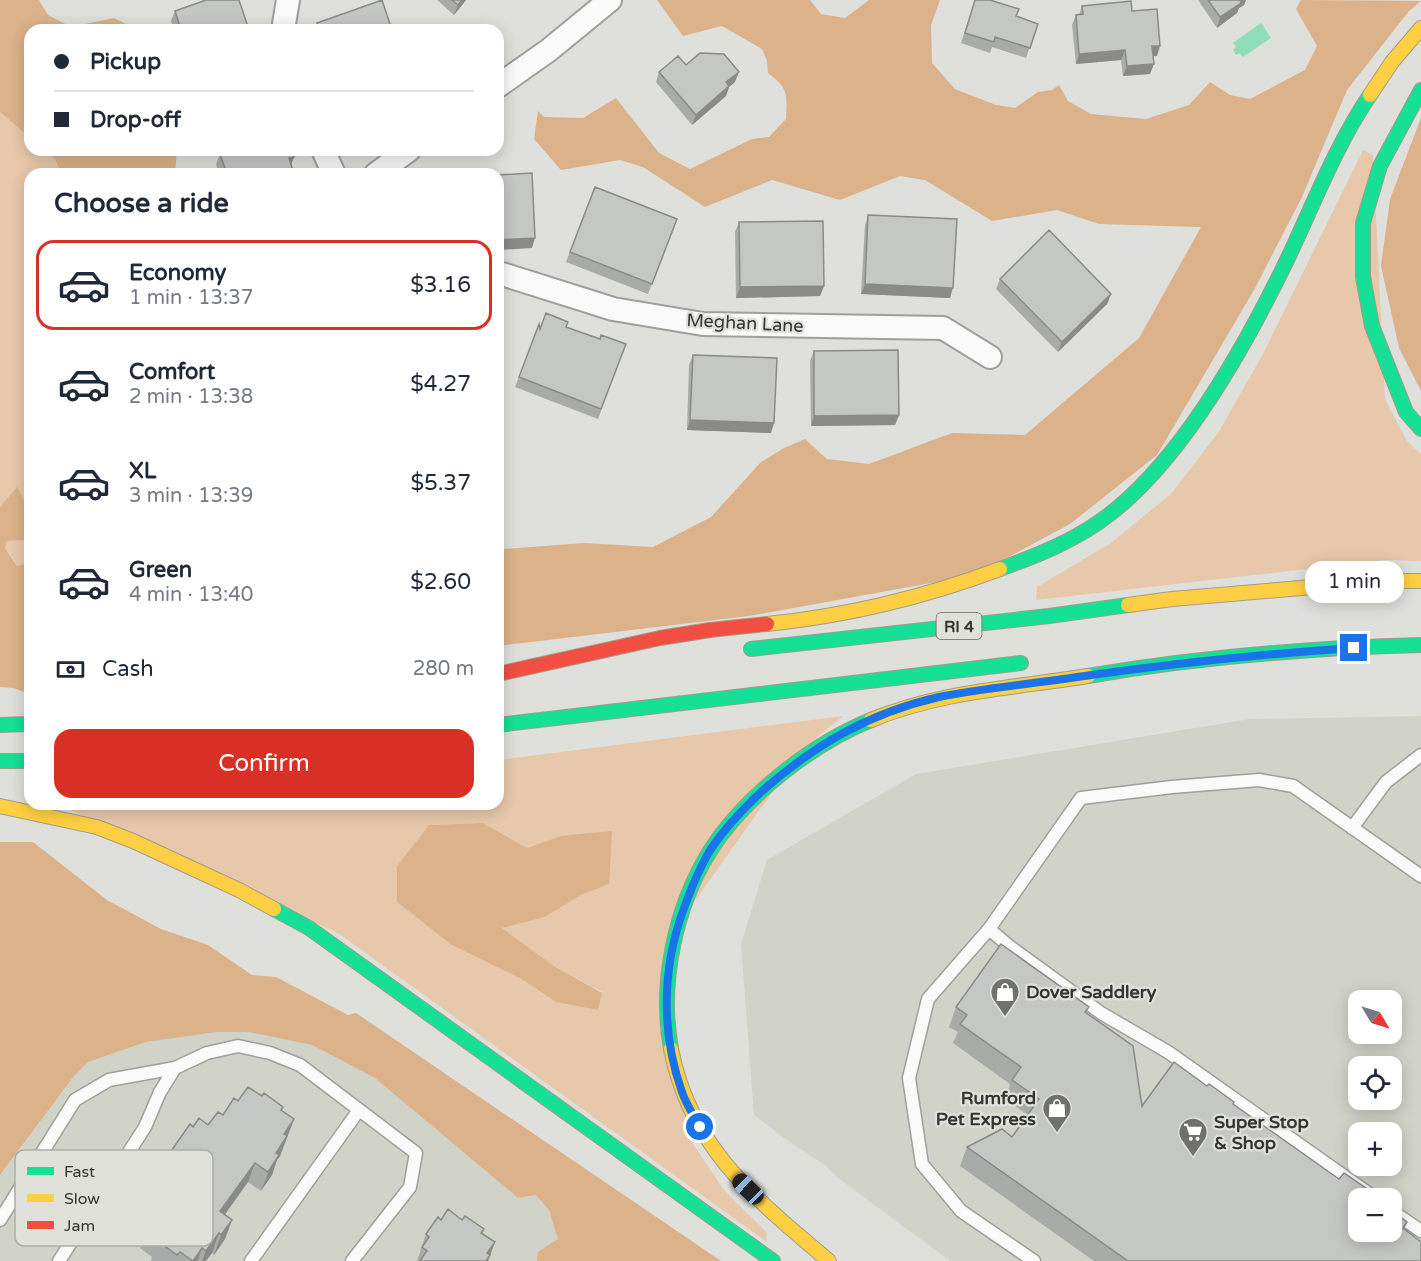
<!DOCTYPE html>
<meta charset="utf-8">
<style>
:root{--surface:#fff;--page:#f2f2f3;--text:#1f2937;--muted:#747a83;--line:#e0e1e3;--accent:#d93025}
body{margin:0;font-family:"Varela Round",sans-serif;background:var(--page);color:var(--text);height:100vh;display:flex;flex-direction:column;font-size:22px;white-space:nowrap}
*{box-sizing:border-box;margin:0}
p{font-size:20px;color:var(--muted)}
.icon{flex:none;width:33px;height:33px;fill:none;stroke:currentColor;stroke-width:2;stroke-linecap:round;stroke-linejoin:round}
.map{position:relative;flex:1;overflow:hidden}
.details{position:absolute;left:24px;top:168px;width:480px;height:642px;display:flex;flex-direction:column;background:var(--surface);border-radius:18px;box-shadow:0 3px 15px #0003}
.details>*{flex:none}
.hud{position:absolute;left:24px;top:24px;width:480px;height:132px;border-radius:18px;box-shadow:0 3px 15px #0003;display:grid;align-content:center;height:132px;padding:0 30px;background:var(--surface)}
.needle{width:39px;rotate:128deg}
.fabs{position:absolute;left:1348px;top:990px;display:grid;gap:12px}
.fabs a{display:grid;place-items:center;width:54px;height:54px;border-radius:12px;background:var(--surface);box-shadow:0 3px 15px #0003;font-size:30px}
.end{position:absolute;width:27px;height:27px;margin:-14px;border:8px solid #1a73e8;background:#fff;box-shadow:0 0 0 3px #fff}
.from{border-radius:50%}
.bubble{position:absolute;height:42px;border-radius:18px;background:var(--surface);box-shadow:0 3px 15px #0003;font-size:20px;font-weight:600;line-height:42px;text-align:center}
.car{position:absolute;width:18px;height:36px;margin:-18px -9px;border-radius:8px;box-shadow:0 0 4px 2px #0007;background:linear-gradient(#222 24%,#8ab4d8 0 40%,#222 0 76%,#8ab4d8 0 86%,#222 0)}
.hud b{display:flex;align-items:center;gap:21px;height:57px;font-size:22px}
.hud b+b{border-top:2px solid var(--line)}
.hud i{width:15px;height:15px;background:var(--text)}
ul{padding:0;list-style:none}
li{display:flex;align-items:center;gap:18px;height:90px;margin:0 12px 9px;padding:0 18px;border:3px solid transparent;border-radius:18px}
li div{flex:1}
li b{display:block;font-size:22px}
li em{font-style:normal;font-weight:600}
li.on{border-color:var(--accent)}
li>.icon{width:54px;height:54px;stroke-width:1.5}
h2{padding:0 30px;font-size:27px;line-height:72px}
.pay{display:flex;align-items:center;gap:15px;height:66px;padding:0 30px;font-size:22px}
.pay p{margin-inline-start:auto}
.action{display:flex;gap:12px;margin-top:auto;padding:12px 30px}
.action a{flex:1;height:69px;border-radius:18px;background:var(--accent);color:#fff;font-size:24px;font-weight:600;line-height:69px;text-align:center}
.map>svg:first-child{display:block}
.built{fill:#d1d2c8;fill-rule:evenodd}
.green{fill:#e8c8ab;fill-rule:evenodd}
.forest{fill:#dbb28a}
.water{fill:#8fddb9}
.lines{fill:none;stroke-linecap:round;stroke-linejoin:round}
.lane-casing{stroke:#9f9f9c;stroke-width:15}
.street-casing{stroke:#9f9f9c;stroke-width:26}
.fast-casing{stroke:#a19c88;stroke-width:16}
.slow-casing{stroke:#a19c88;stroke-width:16}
.jam-casing{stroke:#a19c88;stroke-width:16}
.lane{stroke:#fafafa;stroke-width:12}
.street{stroke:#fafafa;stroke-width:22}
.fast{stroke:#16e098;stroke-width:14}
.slow{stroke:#ffcf43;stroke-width:14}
.jam{stroke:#f24e42;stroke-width:14}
.wall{fill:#a9aba9}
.shaded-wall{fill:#8a8b89}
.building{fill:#c5c7c4;stroke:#8a8b89;stroke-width:1.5}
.route{stroke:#1a73e8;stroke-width:8}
.labels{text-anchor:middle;stroke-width:4.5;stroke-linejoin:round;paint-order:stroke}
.shield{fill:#e0e1da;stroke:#686864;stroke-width:1.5}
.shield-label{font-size:16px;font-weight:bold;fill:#343432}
.street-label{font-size:18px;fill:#343432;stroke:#e0e1da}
.poi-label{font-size:18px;font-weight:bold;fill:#343432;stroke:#e0e1da;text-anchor:start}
.key{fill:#e0e1da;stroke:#acada8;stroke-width:1.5}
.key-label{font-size:16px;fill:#343432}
</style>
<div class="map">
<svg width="1421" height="1261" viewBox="0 0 1421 1261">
<rect width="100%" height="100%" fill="#dfe0db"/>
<!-- built -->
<path class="built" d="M 1421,716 L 1421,1261 L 950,1261 L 837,1177 L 825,1165 L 788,1141 L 754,1115 L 741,944 L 767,860 L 916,774 L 1250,719 ZM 1359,1000 L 1392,1000 L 1392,1034 L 1359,1034 ZM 1359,1066 L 1392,1066 L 1392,1100 L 1359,1100 ZM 1359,1132 L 1392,1132 L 1392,1166 L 1359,1166 ZM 1359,1198 L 1392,1198 L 1392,1232 L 1359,1232 Z
M 217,1032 L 249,1032 L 312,1045 L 375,1078 L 518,1198 L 536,1195 L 549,1210 L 559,1240 L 538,1252 L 537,1261 L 0,1261 L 0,1175 L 74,1076 L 88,1062 L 146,1042 Z"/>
<!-- green -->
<path class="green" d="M 0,112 L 30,138 L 30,150 L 44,150 L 55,159 L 61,174 L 30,174 L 30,529 L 28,525 L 25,501 L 17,488 L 0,507 Z
M 1363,150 L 1373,155 L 1385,399 L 1407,441 L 1421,454 L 1421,561 L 1385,560 L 1036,600 L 1037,587 L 1111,543 L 1171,494 L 1218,433 L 1263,354 Z
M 30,535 L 30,563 L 17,566 L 13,558 L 5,548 L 7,541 L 25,540 Z
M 843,716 L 803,749 L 667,940 L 689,1138 L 724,1190 L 766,1232 L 767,1242 L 338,933 L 57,804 L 498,804 L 498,760 ZM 483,823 L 527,848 L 561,836 L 609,884 L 581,895 L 545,917 L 502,928 L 554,966 L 602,992 L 556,1002 L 520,978 L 429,825 Z"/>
<!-- forest -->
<path class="forest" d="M 0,0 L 39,0 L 48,15 L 71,27 L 114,18 L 128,25 L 128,30 L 30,30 L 30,138 L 0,112 Z
M 657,0 L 810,0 L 821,14 L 845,18 L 869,0 L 940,0 L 931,25 L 932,63 L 955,89 L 996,105 L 1015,108 L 1038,92 L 1052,90 L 1059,85 L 1068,101 L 1091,114 L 1146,119 L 1189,105 L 1210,82 L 1230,95 L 1250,99 L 1305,70 L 1317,46 L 1296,9 L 1301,0 L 1421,1 L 1409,11 L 1347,90 L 1302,197 L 1254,290 L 1157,455 L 1070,524 L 975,575 L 749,616 L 498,646 L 498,545 L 503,549 L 584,543 L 653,547 L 711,517 L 761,462 L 784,448 L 805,439 L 827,459 L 869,464 L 952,433 L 1025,435 L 1139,338 L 1201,227 L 1099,224 L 1057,210 L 992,221 L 925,180 L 900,176 L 840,200 L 772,180 L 705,207 L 643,167 L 620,160 L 561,170 L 534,139 L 538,111 L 544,117 L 583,118 L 616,98 L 659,153 L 690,169 L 752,139 L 769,137 L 786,119 C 787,94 789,89 768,73 L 767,61 L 762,49 L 722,26 L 683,36 Z
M 1421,118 L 1421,391 L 1399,348 L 1381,266 L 1390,199 Z
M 44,150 L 177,150 L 175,174 L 61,174 L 55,159 Z
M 17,487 L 25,501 L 30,535 L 25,540 L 7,541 L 5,548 L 17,566 L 30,563 L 29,694 L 14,688 L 0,687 L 0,507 Z
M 483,823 L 527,848 L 561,836 L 612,831 L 609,884 L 581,895 L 545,917 L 502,928 L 554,966 L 602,993 L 598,1010 L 556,1002 L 520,978 L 452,945 L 397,902 L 397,866 L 429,825 Z
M 0,842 L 33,842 L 107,900 L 161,929 L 208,945 L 252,975 L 276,977 L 348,1015 L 356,1013 L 721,1261 L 537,1261 L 538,1252 L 558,1239 L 549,1210 L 536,1195 L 518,1198 L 375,1078 L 312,1045 L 249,1032 L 217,1032 L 146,1042 L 88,1062 L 74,1076 L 0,1175 Z"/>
<!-- water -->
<path class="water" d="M 1261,23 L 1271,38 L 1243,57 L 1240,53 L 1236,55 L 1233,50 L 1236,47 L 1233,43 Z"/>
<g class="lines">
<!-- lane casing -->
<g class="lane-casing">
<path id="lane" d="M 1352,828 L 1386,782 L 1421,755
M 989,929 L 928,999 L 909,1078 L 922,1164 L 961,1211 L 1034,1261
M 1375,1198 L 1168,1052 L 1101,1013 L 1009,946 L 989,929 L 1081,798 L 1172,787 L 1259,780 L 1293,786 L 1421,876
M 1392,1211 L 1421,1231
M 0,1220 L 75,1100 L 109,1080 L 175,1068
M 59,1261 L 145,1127 L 160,1092 L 175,1068 L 207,1053 L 238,1046 L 270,1053 L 300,1065 L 416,1153 L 410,1187 L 352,1261
M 251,1261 L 359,1110"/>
</g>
<!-- street casing -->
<g class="street-casing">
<path id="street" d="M 283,30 L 288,0
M 498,86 L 549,50 L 610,0
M 323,150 L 334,174
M 376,174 L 409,150
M 498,275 L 502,274 L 613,309 L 703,324 L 943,328 L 990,357"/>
</g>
<!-- fast casing -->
<g class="fast-casing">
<path id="fast" d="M 1421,90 L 1380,166 L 1363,223 L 1363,277 L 1372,326 L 1406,412 L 1421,429
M 1000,569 C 1033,557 1069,543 1099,522 C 1179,467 1246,345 1288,258 C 1314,203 1336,145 1370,95
M 751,649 L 1049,616 L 1128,605
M 1088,676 C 1198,657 1310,648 1421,645
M 0,725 L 30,724
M 498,725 L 1021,663
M 0,761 L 30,761
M 274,909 L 309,928 L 773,1261
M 671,1049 C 659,984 675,907 710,851 C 745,796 812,744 871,720"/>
</g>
<!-- slow casing -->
<g class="slow-casing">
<path id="slow" d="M 1370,95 L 1392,62 L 1421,28
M 1128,605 L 1172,599 L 1383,581 L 1421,581
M 767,624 C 846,616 925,597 1000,569
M 871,720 C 941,691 1014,688 1088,676
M 0,806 L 97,827 L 133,841 L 239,890 L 274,909
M 671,1049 C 690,1148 757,1200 829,1261"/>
</g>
<!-- jam casing -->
<g class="jam-casing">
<path id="jam" d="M 498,674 L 660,638 L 710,630 L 767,624"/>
</g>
<!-- lane -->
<use href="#lane" class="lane"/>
<!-- street -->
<use href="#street" class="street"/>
<!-- fast -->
<use href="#fast" class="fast"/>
<!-- slow -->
<use href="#slow" class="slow"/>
<!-- jam -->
<use href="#jam" class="jam"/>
</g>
<!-- wall -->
<path class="wall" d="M 437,0 L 466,0 L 454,15 Z
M 975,0 L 1016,16 L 1038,24 L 1026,58 L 992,47 L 990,53 L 961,43 Z
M 1198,0 L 1246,0 L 1244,5 L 1239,8 L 1237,13 L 1217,28 Z
M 1082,6 L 1132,11 L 1157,56 L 1153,56 L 1150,74 L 1123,76 L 1121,60 L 1076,64 L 1072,25 L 1076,15 L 1079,15 Z
M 175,11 L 249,30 L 174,30 L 171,21 Z
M 317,23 L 392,30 L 314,30 Z
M 686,65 L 735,82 L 729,87 L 726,96 L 692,125 L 656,82 L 659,72 Z
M 220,154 L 294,157 L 291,164 L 294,174 L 219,174 L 216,164 Z
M 595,187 L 677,219 L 648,294 L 566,262 Z
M 868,215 L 950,298 L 861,294 L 865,225 Z
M 739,222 L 824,286 L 820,296 L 736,298 L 735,232 Z
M 1000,279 L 1111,294 L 1107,304 L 1058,352 L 996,289 Z
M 539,324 L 540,329 L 566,327 L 600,339 L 626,344 L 598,419 L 515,387 Z
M 814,351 L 899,415 L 895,425 L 811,426 L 810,361 Z
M 693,355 L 771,433 L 687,430 L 689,365 Z
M 956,1007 L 1087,1013 L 1142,1106 L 1207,1086 L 1234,1102 L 1233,1105 L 1359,1198 L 1407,1222 L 1404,1230 L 1421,1261 L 1094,1261 L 960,1166 L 967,1147 L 1012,1137 L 1028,1115 L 1005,1099 L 1010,1084 L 953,1043 L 958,1032 L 949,1027 Z
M 238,1101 L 282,1111 L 294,1119 L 280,1156 L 277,1160 L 272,1175 L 261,1191 L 248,1182 L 225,1214 L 232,1220 L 225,1239 L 214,1255 L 212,1253 L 206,1261 L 151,1261 L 152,1257 L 140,1248 L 152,1213 L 155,1210 L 159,1197 L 153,1192 L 164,1161 L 193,1127 L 208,1125 L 223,1115 Z
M 441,1220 L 462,1220 L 484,1229 L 482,1234 L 495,1242 L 488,1261 L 417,1261 L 426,1234 Z"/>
<!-- shaded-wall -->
<path class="shaded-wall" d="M 462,0 L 466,0 L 454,15 L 458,5 Z
M 1239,0 L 1246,0 L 1244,5 L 1239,8 L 1237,13 L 1217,28 L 1220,17 Z
M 1152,46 L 1160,46 L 1157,56 L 1149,57 Z
M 1125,50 L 1121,60 L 1076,64 L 1079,54 Z
M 1154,64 L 1150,74 L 1123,76 L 1127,66 Z
M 739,72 L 735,82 L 729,87 L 726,96 L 692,125 L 696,115 L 726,82 Z
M 294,157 L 290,167 L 289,158 Z
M 535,238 L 532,248 L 498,250 L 498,240 Z
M 865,284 L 953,288 L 950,298 L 861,294 Z
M 824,286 L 820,296 L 736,298 L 740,287 Z
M 1111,294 L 1107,304 L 1058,352 L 1062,342 Z
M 899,415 L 895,425 L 811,426 L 814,416 Z
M 690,420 L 774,423 L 771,433 L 687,430 Z
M 294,1119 L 280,1156 L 277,1160 L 272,1175 L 261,1191 L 284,1134 Z
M 255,1163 L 248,1182 L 213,1231 L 220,1211 Z
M 232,1220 L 225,1239 L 214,1255 L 221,1235 Z
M 219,1233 L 212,1253 L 206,1261 L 202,1261 L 206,1251 Z
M 495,1242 L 488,1261 L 484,1261 L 487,1253 Z
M 202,1248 L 198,1261 L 193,1261 Z"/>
<!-- building -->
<path class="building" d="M 206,0 L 239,0 L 249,30 L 181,30 L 175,11 Z
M 382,0 L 392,30 L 319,30 L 317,23 Z
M 452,0 L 462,0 L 458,5 Z
M 975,0 L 990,0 L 1019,9 L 1016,16 L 1038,24 L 1030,48 L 995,37 L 994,42 L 965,33 Z
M 1208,0 L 1240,0 L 1241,3 L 1220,17 Z
M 1131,1 L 1132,11 L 1157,9 L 1160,46 L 1152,46 L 1154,64 L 1127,66 L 1125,50 L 1079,54 L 1076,15 L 1083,14 L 1082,6 Z
M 700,53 L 724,54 L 739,72 L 726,82 L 729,86 L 696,115 L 659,72 L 678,56 L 686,65 Z
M 232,150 L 292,150 L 294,157 L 289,158 L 294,174 L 227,174 L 220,154 Z
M 532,173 L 535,238 L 498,240 L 498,175 Z
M 595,187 L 677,219 L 652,284 L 570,252 Z
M 868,215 L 957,219 L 953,288 L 865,284 Z
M 823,221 L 824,286 L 740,287 L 739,222 Z
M 1049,230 L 1111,294 L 1062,342 L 1000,279 Z
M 546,313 L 568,322 L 566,327 L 600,339 L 601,335 L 626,344 L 601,409 L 519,377 L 539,324 L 540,329 Z
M 898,350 L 899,415 L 814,416 L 814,351 Z
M 693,355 L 777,358 L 774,423 L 690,420 Z
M 1001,944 L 1089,1007 L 1085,1012 L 1133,1046 L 1142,1106 L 1174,1062 L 1207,1086 L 1209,1084 L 1234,1102 L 1233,1104 L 1339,1179 L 1344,1173 L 1379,1197 L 1378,1198 L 1359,1198 L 1359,1232 L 1392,1232 L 1392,1211 L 1407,1222 L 1403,1228 L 1421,1242 L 1421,1261 L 1128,1261 L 967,1147 L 1002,1129 L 1012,1137 L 1039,1099 L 1012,1080 L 1021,1067 L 960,1024 L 967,1015 L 956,1007 Z
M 248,1087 L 262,1096 L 264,1093 L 283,1107 L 281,1110 L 294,1119 L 284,1134 L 287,1136 L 276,1153 L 279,1155 L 268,1172 L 255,1163 L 220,1211 L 232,1220 L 221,1235 L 219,1233 L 206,1251 L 202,1248 L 193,1261 L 180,1252 L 177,1255 L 158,1241 L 161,1238 L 147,1228 L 156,1215 L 152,1213 L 165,1195 L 161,1192 L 170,1179 L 160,1172 L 167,1163 L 164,1161 L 190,1124 L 193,1127 L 199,1118 L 208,1125 L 218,1112 L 223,1115 L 234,1098 L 238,1101 Z
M 448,1209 L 462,1220 L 465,1216 L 484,1229 L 481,1233 L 495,1242 L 487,1253 L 490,1255 L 486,1261 L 420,1261 L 427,1251 L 422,1247 L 429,1237 L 426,1234 L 438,1217 L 441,1220 Z"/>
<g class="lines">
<!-- route -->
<path class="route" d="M 700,1127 C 694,1116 686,1104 682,1092 C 661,1033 662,969 683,911 C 690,891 698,871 709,852 C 723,830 742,810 761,792 C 814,745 869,713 939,697 C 983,688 1032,684 1077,677 C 1169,664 1261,654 1354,648"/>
</g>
<!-- icons -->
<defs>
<g id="shop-pin" transform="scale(1.5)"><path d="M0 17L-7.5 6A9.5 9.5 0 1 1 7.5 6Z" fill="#70706d" stroke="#e0e1da"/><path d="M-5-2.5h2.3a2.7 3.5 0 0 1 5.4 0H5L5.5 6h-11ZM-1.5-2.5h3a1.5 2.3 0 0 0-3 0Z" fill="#fff"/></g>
<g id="supermarket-pin" transform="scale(1.5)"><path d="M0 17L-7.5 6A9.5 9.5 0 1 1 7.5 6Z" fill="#70706d" stroke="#e0e1da"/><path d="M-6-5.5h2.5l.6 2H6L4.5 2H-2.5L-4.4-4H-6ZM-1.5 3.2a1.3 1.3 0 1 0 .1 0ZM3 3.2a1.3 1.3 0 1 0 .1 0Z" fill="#fff"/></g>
</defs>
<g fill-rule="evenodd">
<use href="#shop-pin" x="1005" y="992"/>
<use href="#shop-pin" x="1057" y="1108"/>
<use href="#supermarket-pin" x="1193" y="1132"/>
</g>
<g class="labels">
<!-- shield labels -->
<rect class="shield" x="936.5" y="613" width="45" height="26" rx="4.5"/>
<g class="shield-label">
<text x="959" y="632">RI 4</text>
</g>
<!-- street labels -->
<g class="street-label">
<text transform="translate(745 323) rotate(3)" y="6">Meghan Lane</text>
</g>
<!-- poi labels -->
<g class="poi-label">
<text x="1026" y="998">Dover Saddlery</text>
<text x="1036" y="1104" text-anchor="end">Rumford<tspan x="1036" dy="21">Pet Express</tspan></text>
<text x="1214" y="1128">Super Stop<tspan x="1214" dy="21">&amp; Shop</tspan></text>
</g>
</g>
<!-- legend -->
<rect x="15" y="1150" width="198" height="96" rx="9" class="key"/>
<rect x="27" y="1167" width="27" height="8" fill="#16e098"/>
<rect x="27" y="1194" width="27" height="8" fill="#ffcf43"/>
<rect x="27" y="1221" width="27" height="8" fill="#f24e42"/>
<g class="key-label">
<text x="64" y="1177">Fast</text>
<text x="64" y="1204">Slow</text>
<text x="64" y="1231">Jam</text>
</g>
</svg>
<div class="fabs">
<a><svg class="needle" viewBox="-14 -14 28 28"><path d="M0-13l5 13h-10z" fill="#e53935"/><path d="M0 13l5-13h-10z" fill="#747a83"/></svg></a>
<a><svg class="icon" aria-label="locate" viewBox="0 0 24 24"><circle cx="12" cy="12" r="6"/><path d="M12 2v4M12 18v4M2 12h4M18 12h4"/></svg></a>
<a>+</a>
<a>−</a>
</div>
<i class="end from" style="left:700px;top:1127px"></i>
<i class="end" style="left:1354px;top:648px"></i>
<div class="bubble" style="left:1305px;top:561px;width:99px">1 min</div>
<i class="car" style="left:748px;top:1189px;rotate:314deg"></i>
<div class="hud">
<b><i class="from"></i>Pickup</b>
<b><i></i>Drop-off</b>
</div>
<section class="details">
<h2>Choose a ride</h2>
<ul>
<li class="on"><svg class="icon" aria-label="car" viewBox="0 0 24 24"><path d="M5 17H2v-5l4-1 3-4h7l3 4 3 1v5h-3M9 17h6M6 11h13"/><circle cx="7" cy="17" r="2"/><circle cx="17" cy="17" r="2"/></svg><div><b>Economy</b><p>1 min · 13:37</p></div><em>$3.16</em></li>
<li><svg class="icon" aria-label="car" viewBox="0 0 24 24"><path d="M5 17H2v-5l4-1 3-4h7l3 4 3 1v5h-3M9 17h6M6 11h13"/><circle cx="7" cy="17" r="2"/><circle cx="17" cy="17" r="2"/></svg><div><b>Comfort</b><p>2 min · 13:38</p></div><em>$4.27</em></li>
<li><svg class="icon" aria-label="car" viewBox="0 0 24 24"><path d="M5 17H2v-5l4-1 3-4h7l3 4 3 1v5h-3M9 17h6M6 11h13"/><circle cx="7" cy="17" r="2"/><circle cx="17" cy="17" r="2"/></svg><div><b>XL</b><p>3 min · 13:39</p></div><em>$5.37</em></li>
<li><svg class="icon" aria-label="car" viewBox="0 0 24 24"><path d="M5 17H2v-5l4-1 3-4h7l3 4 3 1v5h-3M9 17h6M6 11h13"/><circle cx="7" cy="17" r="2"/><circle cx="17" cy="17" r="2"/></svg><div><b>Green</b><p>4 min · 13:40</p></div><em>$2.60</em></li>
</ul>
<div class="pay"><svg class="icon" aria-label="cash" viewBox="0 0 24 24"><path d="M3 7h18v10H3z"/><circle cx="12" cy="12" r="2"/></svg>Cash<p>280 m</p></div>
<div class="action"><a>Confirm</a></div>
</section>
</div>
